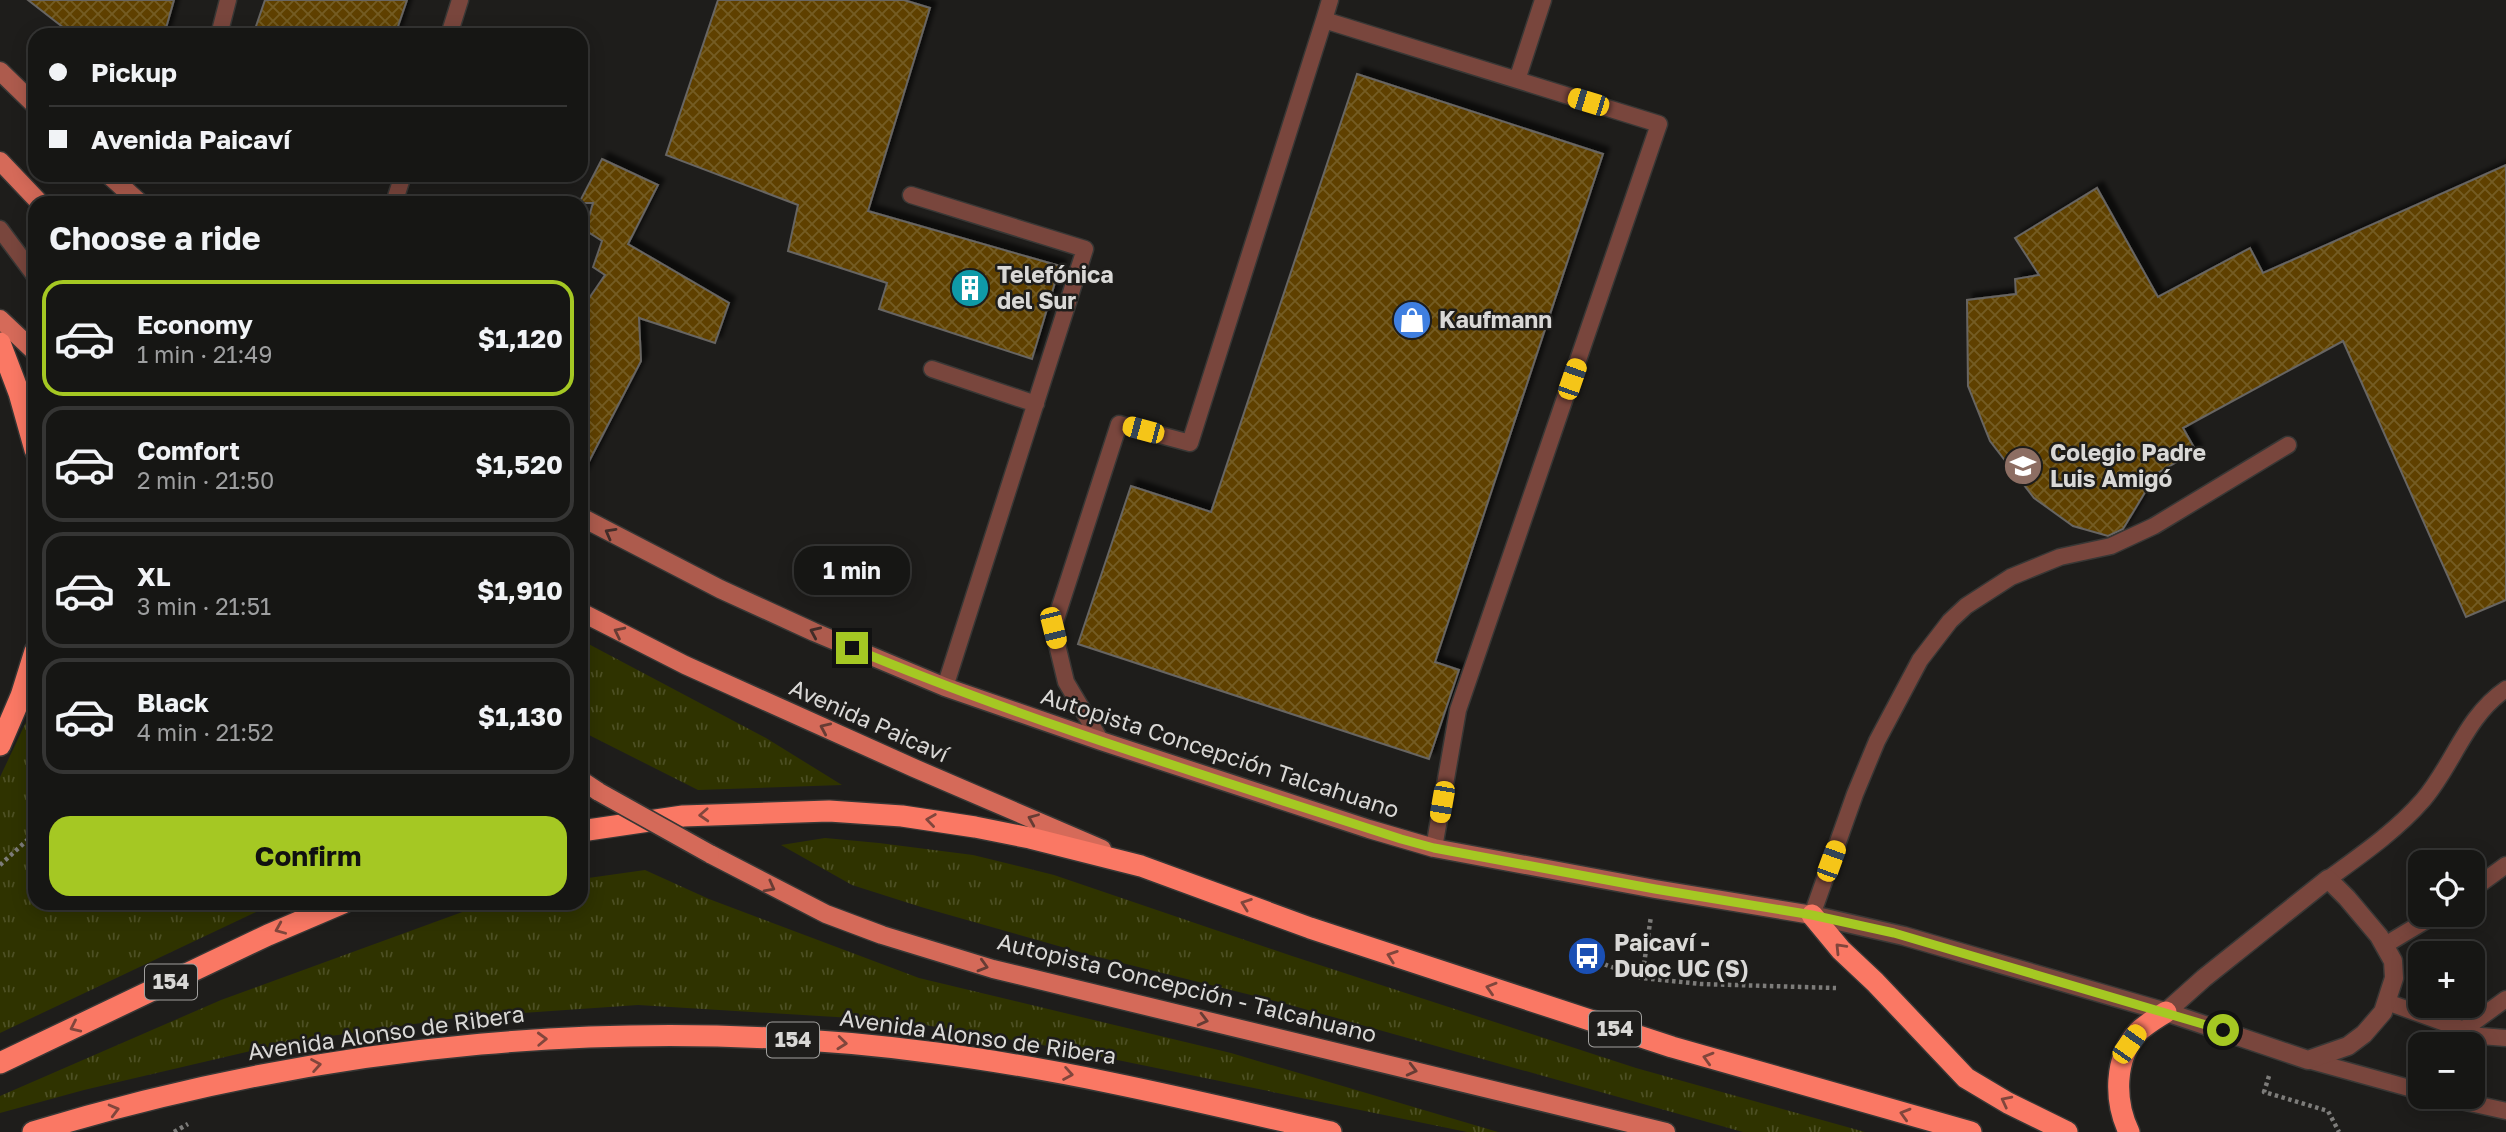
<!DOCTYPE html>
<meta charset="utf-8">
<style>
:root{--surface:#161614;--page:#1f1f1d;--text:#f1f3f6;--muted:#9e9fa0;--line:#353534;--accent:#a5c823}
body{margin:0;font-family:"Golos Text",sans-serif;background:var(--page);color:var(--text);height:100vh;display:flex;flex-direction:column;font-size:26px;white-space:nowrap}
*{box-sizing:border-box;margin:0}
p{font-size:23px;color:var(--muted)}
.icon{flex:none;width:38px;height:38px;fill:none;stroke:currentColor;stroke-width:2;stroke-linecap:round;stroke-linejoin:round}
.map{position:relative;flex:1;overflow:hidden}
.side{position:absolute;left:28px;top:196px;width:560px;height:714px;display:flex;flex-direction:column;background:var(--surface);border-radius:21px;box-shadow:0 4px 18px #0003,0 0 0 2px var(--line)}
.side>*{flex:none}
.top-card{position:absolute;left:28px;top:28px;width:560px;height:154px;border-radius:21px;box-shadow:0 4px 18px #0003,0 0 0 2px var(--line);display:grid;align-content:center;height:154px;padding:0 21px;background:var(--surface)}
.buttons{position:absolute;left:2408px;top:850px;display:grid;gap:14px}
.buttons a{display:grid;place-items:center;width:77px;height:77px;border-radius:14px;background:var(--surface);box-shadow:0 4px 18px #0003,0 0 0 2px var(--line);font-size:35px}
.end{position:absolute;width:32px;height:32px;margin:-16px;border:9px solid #a5c823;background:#111;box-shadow:0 0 0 4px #111}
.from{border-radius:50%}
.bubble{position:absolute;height:49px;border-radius:21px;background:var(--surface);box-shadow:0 4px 18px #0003,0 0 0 2px var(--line);font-size:23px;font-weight:700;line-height:49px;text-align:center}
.car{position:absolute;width:21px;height:42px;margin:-21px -10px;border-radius:9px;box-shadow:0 0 5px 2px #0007;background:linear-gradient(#f5c518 24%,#345 0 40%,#f5c518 0 76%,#345 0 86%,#f5c518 0)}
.top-card b{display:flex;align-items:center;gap:24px;height:66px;font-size:26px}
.top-card b+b{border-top:2px solid var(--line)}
.top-card i{width:18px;height:18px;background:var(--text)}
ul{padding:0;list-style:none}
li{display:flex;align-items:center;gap:21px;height:116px;margin:0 14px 10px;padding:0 7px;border:4px solid var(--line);border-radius:21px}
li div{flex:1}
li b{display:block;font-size:26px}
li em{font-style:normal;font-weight:700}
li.active{border-color:var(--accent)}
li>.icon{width:63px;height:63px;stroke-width:1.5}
h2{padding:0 21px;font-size:32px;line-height:84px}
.action{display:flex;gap:14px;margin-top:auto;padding:14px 21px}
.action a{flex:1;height:80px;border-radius:21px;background:var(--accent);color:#111;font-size:28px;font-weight:700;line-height:80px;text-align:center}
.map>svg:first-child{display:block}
.grass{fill:url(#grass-tufts)}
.building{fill:url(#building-cross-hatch);stroke:#676562;stroke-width:2;filter:url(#shadow)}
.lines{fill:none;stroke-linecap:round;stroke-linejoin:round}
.lane-casing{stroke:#383735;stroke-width:19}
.street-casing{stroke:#383735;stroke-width:21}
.secondary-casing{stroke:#383735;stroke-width:21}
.primary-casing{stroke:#383735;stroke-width:21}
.highway-casing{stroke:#383735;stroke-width:24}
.path{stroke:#7d7c7a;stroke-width:4.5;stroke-dasharray:3.5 3.5;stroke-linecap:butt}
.lane{stroke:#79463d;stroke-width:16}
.street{stroke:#79463d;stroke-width:18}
.secondary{stroke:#ad5b4d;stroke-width:18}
.primary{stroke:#d56a59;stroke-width:18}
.highway{stroke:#fa7864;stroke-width:21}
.primary-bridge-casing{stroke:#383735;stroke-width:21;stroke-linecap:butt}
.primary-bridge{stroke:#d56a59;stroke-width:18}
.oneway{stroke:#422c28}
.oneway2{stroke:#673c34}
.oneway3{stroke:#81463c}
.route{stroke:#a5c823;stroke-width:9}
.labels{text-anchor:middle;stroke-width:5;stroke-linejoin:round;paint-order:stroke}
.shield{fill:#1e1d1b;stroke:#a1a09e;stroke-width:2}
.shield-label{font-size:21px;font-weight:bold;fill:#d9d8d6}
.poi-label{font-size:23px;font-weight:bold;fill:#d9d8d6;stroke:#1e1d1b;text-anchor:start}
.street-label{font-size:23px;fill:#d9d8d6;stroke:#1e1d1b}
</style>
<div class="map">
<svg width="2506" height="1132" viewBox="0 0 2506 1132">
<defs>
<pattern id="grass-tufts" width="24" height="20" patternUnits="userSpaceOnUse" patternTransform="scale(1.75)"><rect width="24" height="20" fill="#2f3300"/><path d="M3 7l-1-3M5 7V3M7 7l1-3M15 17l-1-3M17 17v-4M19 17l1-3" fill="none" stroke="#4d5024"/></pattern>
<pattern id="building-cross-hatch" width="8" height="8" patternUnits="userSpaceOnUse" patternTransform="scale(1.75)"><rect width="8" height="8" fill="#5e4100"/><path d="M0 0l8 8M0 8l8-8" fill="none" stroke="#745c24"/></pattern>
<filter id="shadow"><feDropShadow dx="6" dy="-6" stdDeviation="2" flood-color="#0009"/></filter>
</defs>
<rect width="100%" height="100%" fill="#1e1d1b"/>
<!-- grass -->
<path class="grass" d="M 581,640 L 766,738 L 842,785 L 698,790 L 581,731 Z
M 35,703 L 35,903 L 275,903 L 0,1033 L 0,777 Z
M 825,838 L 879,843 L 973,855 L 1054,875 L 1292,956 L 1636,1068 L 1865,1132 L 1743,1132 L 1283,1003 L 1090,955 L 921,907 L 852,885 L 781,845 Z
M 645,870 L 709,899 L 919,978 L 1231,1053 L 1498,1132 L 1467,1132 L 1059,1048 L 902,1021 L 638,1005 L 463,1017 L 289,1042 L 84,1090 L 0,1113 L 0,1096 L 221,1000 L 487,903 L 581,903 L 581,879 Z"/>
<!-- building -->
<path class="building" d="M 28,0 L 174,0 L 164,35 L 73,35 Z
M 265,0 L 407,0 L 395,35 L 253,35 Z
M 718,0 L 904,0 L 930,8 L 868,211 L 1060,266 L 1032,359 L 879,309 L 887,283 L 788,251 L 798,205 L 666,155 Z
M 1357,74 L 1603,154 L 1435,662 L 1459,670 L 1429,759 L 1078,644 L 1131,486 L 1211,512 Z
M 602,159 L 658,185 L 628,244 L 729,303 L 715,343 L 639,318 L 641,361 L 581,477 L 581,310 L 605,275 L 593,267 L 602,241 L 585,230 L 593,203 L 579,203 Z
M 2506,165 L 2506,600 L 2466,617 L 2343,341 L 2183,428 L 2196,451 L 2156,474 L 2123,529 L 2108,536 L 2073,526 L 2034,498 L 1990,441 L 1968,386 L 1967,300 L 2016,294 L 2015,279 L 2039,275 L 2015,238 L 2097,188 L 2158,297 L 2250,248 L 2263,273 Z"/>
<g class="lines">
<!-- lane casing -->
<g class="lane-casing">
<path id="lane" d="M 1324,20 L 1330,0
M 219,35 L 228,0
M 449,35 L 460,0
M 1517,80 L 1543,0
M 911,195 L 1085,249 L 945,687
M 394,203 L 403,175
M 0,229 L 35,276
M 932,369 L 1036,404
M 1101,741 L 1066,682 L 1053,628 L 1119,424 L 1190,443 L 1324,20 L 1659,124 L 1458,710 L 1434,848
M 2328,879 C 2361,855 2396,831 2423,800 C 2454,764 2465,717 2506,689
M 2473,889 L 2506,865
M 1812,915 L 1855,794 L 1877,741 L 1920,660 L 1950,621 L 1966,606 L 2011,577 L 2060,557 L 2111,546 L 2154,526 L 2288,445
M 2385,945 L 2435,915
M 2387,1002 L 2481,1036 L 2506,1038
M 2463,1030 L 2506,999
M 2308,1060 L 2420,1091
M 2443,1097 L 2506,1111"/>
</g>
<!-- street casing -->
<g class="street-casing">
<path id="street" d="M 1812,915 L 1904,936 L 2166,1012 L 2308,1060 L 2348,1046 L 2364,1034 L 2383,1012 L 2394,978 L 2393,961 L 2379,936 L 2347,898 L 2328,879 L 2204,978 L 2166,1012"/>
</g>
<!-- secondary casing -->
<g class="secondary-casing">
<path id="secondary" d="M 0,71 L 35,105
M 109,175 L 140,203
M 581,517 L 720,589 L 814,632 L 945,687 L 1101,741 L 1369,829 L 1434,848 L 1655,889 L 1812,915"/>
</g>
<!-- primary casing -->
<g class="primary-casing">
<path id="primary" d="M 0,161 L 40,203
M 0,319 L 35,352
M 581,612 L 685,665 L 914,768 L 1102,849
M 581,780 L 599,792
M 710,854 L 826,914 L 882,935 L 993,969 L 1666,1132"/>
</g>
<!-- highway casing -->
<g class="highway-casing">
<path id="highway" d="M 0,343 L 19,393 L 35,450
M 0,745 L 21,696 L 35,651
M 581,831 L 683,816 L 829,811 L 902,816 L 975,827 L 1030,838 L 1141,866 L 1310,928 L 1672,1047 L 1971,1132
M 1812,915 L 1841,950 L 1875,982 L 1966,1078 L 2008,1103 L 2067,1132
M 0,1063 L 268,935 L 343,903
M 33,1132 C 324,1043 634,1013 936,1053 C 1069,1070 1200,1102 1331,1132
M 2129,1132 C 2114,1101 2114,1058 2138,1032 C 2146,1024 2157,1018 2166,1012"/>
</g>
<!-- path -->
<path class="path" d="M 0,865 L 35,833
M 1598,962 L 1642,978 L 1701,984 L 1836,988
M 1642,978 L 1651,916
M 2269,1076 L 2264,1092 L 2328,1111 L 2339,1132
M 174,1132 L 188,1124"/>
<!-- lane -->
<use href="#lane" class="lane"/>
<!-- street -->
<use href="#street" class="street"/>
<!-- secondary -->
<use href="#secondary" class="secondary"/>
<!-- primary -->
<use href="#primary" class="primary"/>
<!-- highway -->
<use href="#highway" class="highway"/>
<!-- primary-bridge casing -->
<g class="primary-bridge-casing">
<path id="primary-bridge" d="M 599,792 L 710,854"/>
</g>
<!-- primary-bridge -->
<use href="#primary-bridge" class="primary-bridge"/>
</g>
<!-- one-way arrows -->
<defs><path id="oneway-chevron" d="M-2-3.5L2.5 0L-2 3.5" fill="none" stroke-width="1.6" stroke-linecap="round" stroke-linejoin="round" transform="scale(1.75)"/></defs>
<g class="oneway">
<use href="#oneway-chevron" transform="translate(610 533) rotate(-151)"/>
<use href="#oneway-chevron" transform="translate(815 632) rotate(-156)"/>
</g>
<g class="oneway2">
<use href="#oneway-chevron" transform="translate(619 632) rotate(-154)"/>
<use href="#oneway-chevron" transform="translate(825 728) rotate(-156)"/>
<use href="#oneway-chevron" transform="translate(1033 819) rotate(-157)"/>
<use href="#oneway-chevron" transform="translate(770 887) rotate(28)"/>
<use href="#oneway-chevron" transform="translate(983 966) rotate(16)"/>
<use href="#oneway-chevron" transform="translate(1203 1020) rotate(14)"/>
<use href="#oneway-chevron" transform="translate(1412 1070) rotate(14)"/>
</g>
<g class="oneway3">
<use href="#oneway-chevron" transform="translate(704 815) rotate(177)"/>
<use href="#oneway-chevron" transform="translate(931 820) rotate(-172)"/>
<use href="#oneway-chevron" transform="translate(1246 904) rotate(-160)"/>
<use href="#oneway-chevron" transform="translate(280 929) rotate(157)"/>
<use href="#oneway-chevron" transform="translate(1840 948) rotate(-134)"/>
<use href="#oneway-chevron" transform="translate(1392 956) rotate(-161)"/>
<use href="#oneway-chevron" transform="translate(1491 988) rotate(-163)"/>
<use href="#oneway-chevron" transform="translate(75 1027) rotate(155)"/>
<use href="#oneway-chevron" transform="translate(542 1039) rotate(-2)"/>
<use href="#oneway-chevron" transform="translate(842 1043) rotate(6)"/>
<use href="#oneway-chevron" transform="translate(1708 1058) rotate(-164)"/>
<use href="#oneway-chevron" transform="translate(316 1065) rotate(-10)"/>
<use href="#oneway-chevron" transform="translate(1068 1074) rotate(10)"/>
<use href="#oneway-chevron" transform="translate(2006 1101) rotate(-153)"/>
<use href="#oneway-chevron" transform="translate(114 1110) rotate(-15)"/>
<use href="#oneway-chevron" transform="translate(1905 1114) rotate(-164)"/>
</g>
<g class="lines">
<!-- route -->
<path class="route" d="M 852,648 C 1031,723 1217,779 1401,839 L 1434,848 L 1655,889 L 1812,915 L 1894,933 L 2223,1030"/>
</g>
<!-- icons -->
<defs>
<g id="building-disc" transform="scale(2.0125)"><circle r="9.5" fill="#0f9aa8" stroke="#1e1d1b"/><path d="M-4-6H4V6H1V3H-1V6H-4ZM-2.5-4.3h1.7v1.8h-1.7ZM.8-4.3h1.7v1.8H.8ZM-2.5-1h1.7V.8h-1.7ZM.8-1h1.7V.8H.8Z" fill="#fff"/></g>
<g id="shop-disc" transform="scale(2.0125)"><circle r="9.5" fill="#3f7fe0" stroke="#1e1d1b"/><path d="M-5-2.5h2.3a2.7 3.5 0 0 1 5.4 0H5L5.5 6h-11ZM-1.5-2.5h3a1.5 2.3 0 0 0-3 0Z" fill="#fff"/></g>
<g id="school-disc" transform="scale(2.0125)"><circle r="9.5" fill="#8d6e63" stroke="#1e1d1b"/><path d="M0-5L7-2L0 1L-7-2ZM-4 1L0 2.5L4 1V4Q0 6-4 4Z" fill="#fff"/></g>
<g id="bus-disc" transform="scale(2.0125)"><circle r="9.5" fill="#1a4fb4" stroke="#1e1d1b"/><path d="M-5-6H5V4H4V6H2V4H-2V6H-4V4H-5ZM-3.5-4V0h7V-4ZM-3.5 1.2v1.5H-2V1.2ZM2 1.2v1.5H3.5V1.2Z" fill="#fff"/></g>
</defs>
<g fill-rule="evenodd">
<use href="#building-disc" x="970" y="288"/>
<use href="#shop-disc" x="1412" y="320"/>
<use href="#school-disc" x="2023" y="466"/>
<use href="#bus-disc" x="1587" y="956"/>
</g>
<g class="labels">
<!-- shield labels -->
<g class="shield">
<rect x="145" y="964.5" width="52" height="35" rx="5"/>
<rect x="1589" y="1011.5" width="52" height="35" rx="5"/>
<rect x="767" y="1022.5" width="52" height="35" rx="5"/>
</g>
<g class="shield-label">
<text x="171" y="989">154</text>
<text x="1615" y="1036">154</text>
<text x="793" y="1047">154</text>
</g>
<!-- poi labels -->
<g class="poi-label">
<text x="997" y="283">Telefónica<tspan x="997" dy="26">del Sur</tspan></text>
<text x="1439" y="328">Kaufmann</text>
<text x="2050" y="461">Colegio Padre<tspan x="2050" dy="26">Luis Amigó</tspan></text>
<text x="1614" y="951">Paicaví -<tspan x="1614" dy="26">Duoc UC (S)</tspan></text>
</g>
<!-- street labels -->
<g class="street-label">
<text transform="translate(869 721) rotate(24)" y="8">Avenida Paicaví</text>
<text transform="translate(1220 753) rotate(18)" y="8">Autopista Concepción Talcahuano</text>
<text transform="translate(1187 988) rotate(14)" y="8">Autopista Concepción - Talcahuano</text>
<text transform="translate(386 1033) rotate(-8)" y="8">Avenida Alonso de Ribera</text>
<text transform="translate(978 1037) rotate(8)" y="8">Avenida Alonso de Ribera</text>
</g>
</g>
</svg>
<div class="buttons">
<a><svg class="icon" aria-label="locate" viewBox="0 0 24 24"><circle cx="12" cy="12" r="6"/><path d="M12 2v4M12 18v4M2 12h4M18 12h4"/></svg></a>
<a>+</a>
<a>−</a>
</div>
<i class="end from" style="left:2223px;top:1030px"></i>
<i class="end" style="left:852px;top:648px"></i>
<div class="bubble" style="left:794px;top:546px;width:116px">1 min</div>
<i class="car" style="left:1588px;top:102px;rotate:287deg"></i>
<i class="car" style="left:1572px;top:379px;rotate:19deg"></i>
<i class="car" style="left:1143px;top:430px;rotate:285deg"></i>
<i class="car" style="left:1053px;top:628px;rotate:166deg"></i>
<i class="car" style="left:1442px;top:802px;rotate:190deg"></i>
<i class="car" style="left:1831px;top:861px;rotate:20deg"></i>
<i class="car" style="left:2129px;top:1044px;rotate:35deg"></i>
<div class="top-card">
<b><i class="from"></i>Pickup</b>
<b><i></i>Avenida Paicaví</b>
</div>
<section class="side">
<h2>Choose a ride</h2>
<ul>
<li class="active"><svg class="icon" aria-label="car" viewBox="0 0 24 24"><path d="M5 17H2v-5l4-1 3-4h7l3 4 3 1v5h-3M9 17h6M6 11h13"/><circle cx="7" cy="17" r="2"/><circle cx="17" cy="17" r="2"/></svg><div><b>Economy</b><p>1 min · 21:49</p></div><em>$1,120</em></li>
<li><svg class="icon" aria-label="car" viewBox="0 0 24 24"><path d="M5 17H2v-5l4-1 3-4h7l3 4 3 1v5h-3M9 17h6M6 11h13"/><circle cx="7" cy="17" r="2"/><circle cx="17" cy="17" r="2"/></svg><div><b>Comfort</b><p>2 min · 21:50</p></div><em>$1,520</em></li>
<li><svg class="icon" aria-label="car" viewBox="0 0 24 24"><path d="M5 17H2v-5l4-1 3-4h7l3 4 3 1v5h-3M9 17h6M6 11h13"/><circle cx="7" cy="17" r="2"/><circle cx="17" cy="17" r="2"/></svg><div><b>XL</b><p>3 min · 21:51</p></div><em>$1,910</em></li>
<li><svg class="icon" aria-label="car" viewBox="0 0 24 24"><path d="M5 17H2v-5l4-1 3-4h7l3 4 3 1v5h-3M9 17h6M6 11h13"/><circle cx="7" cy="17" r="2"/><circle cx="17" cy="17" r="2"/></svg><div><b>Black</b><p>4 min · 21:52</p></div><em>$1,130</em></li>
</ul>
<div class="action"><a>Confirm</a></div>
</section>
</div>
